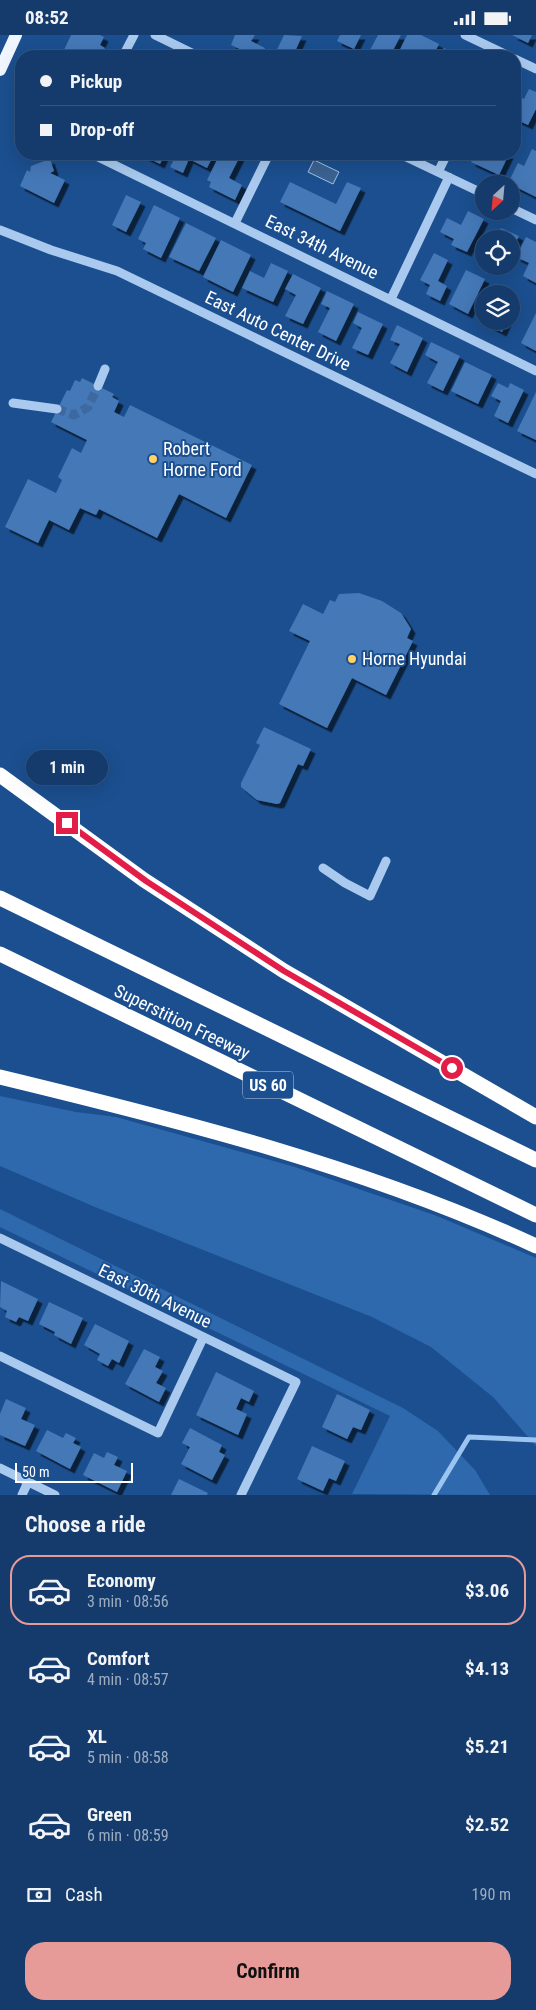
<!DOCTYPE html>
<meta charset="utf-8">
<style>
:root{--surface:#143b6b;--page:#214673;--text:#f1f3f6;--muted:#9dadc1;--line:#33557e;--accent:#e69b98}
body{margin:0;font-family:"Roboto Condensed",sans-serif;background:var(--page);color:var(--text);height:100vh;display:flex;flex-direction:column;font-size:19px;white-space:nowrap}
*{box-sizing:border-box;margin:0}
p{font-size:16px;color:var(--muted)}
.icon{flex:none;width:28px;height:28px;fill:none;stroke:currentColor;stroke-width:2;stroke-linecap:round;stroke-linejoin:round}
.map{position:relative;height:1460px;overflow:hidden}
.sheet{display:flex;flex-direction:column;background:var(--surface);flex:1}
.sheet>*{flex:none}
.top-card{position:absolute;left:15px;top:15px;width:506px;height:110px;border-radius:20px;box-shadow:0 5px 20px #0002,0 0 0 1px var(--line);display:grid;align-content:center;height:110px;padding:0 25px;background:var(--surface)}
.needle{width:32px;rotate:206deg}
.fabs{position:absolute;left:475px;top:140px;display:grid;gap:10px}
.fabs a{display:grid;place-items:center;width:45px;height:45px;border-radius:50%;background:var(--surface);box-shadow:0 5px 20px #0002,0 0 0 1px var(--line);font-size:25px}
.scale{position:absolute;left:15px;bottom:12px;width:118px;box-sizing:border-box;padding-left:5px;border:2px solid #fff;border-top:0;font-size:14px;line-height:18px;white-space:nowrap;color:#fff;-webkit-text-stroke:4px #1b4f8f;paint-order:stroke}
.end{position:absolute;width:22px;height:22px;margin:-11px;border:6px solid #e11d48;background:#fff;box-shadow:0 0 0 2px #fff}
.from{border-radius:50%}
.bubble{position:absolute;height:35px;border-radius:18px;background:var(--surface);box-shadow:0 5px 20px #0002,0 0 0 1px var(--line);font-size:16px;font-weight:700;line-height:35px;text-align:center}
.top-card b{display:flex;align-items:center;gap:18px;height:48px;font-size:19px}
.top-card b+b{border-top:1px solid var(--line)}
.top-card i{width:12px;height:12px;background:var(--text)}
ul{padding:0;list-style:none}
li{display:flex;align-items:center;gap:15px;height:70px;margin:0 10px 8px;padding:0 15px;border:2px solid transparent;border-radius:20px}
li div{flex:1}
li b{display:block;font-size:19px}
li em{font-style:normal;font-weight:700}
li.active{border-color:var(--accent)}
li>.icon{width:45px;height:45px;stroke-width:1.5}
h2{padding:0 25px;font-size:22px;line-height:60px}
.pay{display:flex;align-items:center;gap:12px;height:55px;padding:0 25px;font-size:19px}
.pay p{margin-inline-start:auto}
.cta{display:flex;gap:10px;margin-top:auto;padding:10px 25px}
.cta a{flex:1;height:58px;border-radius:20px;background:var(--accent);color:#111;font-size:20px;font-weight:700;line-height:58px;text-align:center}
.status{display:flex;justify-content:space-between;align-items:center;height:35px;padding:0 25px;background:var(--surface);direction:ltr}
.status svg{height:14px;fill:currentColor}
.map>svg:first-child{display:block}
.green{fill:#2e69ad}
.water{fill:#3c6290;stroke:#9cc4f0}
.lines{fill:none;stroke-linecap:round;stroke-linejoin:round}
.stream{stroke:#9cc4f0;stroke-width:5}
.building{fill:#4478b7;filter:url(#shadow)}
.minor-tunnel{stroke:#3d69a0;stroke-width:9;stroke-dasharray:9 4.5;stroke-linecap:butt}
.minor{stroke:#a9c9ee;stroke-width:9}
.major{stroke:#f0f6ff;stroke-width:12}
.highway{stroke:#fff;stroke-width:15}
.route{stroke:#e11d48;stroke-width:6}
.poi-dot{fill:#ffd166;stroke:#1b4f8f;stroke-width:2}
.labels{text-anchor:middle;stroke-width:4;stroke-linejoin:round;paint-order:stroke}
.shield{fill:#1b4f8f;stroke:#bbcadd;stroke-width:1}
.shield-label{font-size:16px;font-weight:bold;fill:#fff}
.street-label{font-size:18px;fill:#fff;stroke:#1b4f8f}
.poi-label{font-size:18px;fill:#fff;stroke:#1b4f8f;text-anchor:start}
</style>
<div class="status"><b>08:52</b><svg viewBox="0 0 49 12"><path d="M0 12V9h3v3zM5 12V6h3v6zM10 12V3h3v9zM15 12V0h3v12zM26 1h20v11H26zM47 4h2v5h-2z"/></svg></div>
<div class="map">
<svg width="536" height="1460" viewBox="0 0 536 1460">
<defs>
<filter id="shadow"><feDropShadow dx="4.5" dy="4.5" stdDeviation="0" flood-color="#0009"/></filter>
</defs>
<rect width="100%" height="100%" fill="#1b4f8f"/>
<!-- green -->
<path class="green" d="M 0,1061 L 76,1077 L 116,1082 L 295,1132 L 437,1181 L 536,1223 L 536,1411 L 493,1362 L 431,1312 L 372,1282 L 95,1172 L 0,1131 Z
M 0,1174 L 403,1373 L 438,1396 L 475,1435 L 490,1460 L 352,1459 L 390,1381 L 0,1192 Z"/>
<!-- water -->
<path class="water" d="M 314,125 L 339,137 L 333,149 L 308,137 Z"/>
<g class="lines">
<!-- stream -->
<path class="stream" d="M 434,1460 L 469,1402 L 536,1405"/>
</g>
<!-- building -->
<path class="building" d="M 71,0 L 100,0 L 104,2 L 100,10 L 105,13 L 100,21 L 77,21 L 64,15 Z
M 235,0 L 255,0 L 251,6 L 265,13 L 261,21 L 249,21 L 245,19 L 246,17 L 231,10 Z
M 284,0 L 302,1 L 293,21 L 274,21 Z
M 340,0 L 361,0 L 354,14 L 337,6 Z
M 378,0 L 401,0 L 390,21 L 377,21 L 369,17 Z
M 407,0 L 421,0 L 439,9 L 433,21 L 397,21 Z
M 512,0 L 532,0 L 528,8 Z
M 444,13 L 456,18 L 454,21 L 440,21 Z
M 529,54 L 536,57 L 536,74 L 528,90 L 515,84 L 515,59 L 524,64 Z
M 532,114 L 536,116 L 536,162 L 508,148 L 518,128 L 524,131 Z
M 140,119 L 165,119 L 160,129 Z
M 177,119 L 214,119 L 207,133 L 189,124 L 183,138 L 170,132 Z
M 220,119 L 235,119 L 240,121 L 229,143 L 242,150 L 235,165 L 209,152 L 211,147 L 207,145 Z
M 475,119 L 509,119 L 499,140 L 471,127 Z
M 50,124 L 54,136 L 50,138 L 65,145 L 54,168 L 20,151 L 27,135 L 30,137 L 31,131 Z
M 290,147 L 336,169 L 347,147 L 361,153 L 340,196 L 280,167 Z
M 126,160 L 141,167 L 126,197 L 112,190 Z
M 154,170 L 180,183 L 161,223 L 143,214 L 146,208 L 138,204 Z
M 468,176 L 484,184 L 467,217 L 451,210 L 454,204 L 440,197 L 447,183 L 461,190 Z
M 186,188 L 216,203 L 199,236 L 169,222 Z
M 501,193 L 519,201 L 511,216 L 511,204 L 496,204 Z
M 526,202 L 536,207 L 536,248 L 523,241 L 529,228 L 516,222 Z
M 221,205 L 251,220 L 233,257 L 203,242 Z
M 434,218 L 448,225 L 438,246 L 447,251 L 440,266 L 426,259 L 430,250 L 420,245 Z
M 271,228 L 288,236 L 273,267 L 242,253 L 250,236 L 264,243 Z
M 466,235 L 485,244 L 468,279 L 449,269 Z
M 293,239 L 321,253 L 303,289 L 285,281 L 296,260 L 285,254 Z
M 327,256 L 354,269 L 336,306 L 318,297 L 330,273 L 321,269 Z
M 358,277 L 383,289 L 368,320 L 352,313 L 362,293 L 353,288 Z
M 536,278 L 536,316 L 521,308 Z
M 485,286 L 507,286 L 502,297 L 484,288 Z
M 397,290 L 423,303 L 407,337 L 390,328 L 400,309 L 390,305 Z
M 431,307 L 460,321 L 443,356 L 427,348 L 438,327 L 425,320 Z
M 465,327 L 492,340 L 478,369 L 451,356 Z
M 82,343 L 114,359 L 112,362 L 119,366 L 114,377 L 124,382 L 130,370 L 252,430 L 226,483 L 179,459 L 157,503 L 99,474 L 96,480 L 80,473 L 69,495 L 49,485 L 38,508 L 5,492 L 28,444 L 56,458 L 62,445 L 58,442 L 72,413 L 81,418 L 87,405 L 51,387 L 67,355 L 70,356 L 75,345 L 80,347 Z
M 498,348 L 508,353 L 510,348 L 524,355 L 508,388 L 494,381 L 501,366 L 491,361 Z
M 536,357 L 536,405 L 517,396 Z
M 359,558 L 382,566 L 401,578 L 411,594 L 407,603 L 413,606 L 386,660 L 352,643 L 327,693 L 279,669 L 310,606 L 289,596 L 303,569 L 323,579 L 330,565 L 335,567 L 339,559 Z
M 264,692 L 311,714 L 303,731 L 298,729 L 280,768 L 277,769 L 257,765 L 241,752 L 241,748 L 260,710 L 256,708 Z
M 1,1246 L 38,1264 L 28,1286 L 19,1282 L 16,1287 L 5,1282 L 7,1276 L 0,1272 Z
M 49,1267 L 83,1283 L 71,1309 L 54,1300 L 55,1297 L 39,1289 Z
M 95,1289 L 129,1306 L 119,1328 L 112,1324 L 108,1331 L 97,1325 L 100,1319 L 84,1310 Z
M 144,1314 L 160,1322 L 155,1332 L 163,1336 L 156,1348 L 166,1353 L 159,1367 L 125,1349 Z
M 216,1337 L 254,1356 L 249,1367 L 241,1363 L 236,1374 L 247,1379 L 238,1400 L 196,1380 Z
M 337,1359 L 370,1375 L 361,1395 L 353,1392 L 347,1404 L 322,1392 Z
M 6,1364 L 26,1373 L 21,1384 L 35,1390 L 25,1411 L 0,1400 L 0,1379 Z
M 190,1393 L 222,1410 L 219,1417 L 225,1420 L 212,1445 L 181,1429 L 190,1412 L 182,1408 Z
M 47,1395 L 63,1403 L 66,1398 L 76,1403 L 73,1408 L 81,1412 L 70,1434 L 36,1416 Z
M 312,1411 L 345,1426 L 336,1446 L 329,1443 L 323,1456 L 297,1444 Z
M 107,1417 L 118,1422 L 114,1430 L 127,1436 L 117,1457 L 83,1440 L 94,1418 L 104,1423 Z
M 179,1444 L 208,1458 L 207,1460 L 171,1460 Z"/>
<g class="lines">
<!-- minor-tunnel -->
<path class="minor-tunnel" d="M 57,374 L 74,380 L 88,372 L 98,351"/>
<!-- minor -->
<path class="minor" d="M 155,0 L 198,21
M 465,0 L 509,21
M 123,21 L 134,0
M 515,24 L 536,34
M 92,119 L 536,336
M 400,119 L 484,159
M 438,137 L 447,119
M 511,173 L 536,185
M 235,188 L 269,119
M 0,195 L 51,215 L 117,236 L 536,439
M 391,264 L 449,142
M 98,351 L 105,334
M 13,368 L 57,374
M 323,833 L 345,848 L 370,861 L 386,826
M 0,1203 L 296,1347 L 241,1460
M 0,1321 L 158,1398 L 203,1303
M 0,1433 L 55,1460
M 22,1460 L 28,1447"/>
<!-- major -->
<path class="major" d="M 0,35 L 16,0"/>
<!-- highway -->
<path class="highway" d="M 0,740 L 144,845 L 284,936 L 536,1082
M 0,863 L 536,1125
M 0,919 L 536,1180
M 0,1042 C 182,1086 365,1132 536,1211"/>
</g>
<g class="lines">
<!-- route -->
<path class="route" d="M 67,788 L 146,846 L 284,936 L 452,1033"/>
</g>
<!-- markers -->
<g class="poi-dot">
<circle cx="153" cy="424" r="5"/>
<circle cx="352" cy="624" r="5"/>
</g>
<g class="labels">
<!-- shield labels -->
<rect class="shield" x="243" y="1036.5" width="50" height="27" rx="4"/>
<g class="shield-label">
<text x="268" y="1056">US 60</text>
</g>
<!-- street labels -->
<g class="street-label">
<text transform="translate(322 212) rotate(26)" y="6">East 34th Avenue</text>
<text transform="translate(278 296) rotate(26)" y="6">East Auto Center Drive</text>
<text transform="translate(182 987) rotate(26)" y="6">Superstition Freeway</text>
<text transform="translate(155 1261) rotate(26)" y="6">East 30th Avenue</text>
</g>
<!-- poi labels -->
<g class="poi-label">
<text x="163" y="420">Robert<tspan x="163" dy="21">Horne Ford</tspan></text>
<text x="362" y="630">Horne Hyundai</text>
</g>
</g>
</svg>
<div class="fabs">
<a><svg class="needle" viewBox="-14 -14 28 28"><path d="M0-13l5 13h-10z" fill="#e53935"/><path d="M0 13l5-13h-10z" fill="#9dadc1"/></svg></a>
<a><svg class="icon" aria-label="locate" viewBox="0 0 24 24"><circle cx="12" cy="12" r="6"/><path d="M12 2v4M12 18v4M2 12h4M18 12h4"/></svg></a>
<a><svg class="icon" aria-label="layers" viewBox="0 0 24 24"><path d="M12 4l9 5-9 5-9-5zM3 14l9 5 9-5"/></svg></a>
</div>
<div class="scale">50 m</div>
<i class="end from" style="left:452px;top:1033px"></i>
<i class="end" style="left:67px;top:788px"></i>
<div class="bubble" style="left:26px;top:715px;width:82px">1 min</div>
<div class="top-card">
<b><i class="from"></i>Pickup</b>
<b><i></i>Drop-off</b>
</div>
</div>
<section class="sheet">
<h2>Choose a ride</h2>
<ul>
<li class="active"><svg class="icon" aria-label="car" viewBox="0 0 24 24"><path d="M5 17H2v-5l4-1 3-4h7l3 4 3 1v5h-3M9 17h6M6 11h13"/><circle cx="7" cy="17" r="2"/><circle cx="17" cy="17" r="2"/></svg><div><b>Economy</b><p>3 min · 08:56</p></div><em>$3.06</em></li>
<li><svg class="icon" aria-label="car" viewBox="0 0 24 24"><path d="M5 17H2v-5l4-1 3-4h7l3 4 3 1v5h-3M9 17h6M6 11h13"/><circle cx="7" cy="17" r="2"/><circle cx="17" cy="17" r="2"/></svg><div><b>Comfort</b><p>4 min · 08:57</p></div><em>$4.13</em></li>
<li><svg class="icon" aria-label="car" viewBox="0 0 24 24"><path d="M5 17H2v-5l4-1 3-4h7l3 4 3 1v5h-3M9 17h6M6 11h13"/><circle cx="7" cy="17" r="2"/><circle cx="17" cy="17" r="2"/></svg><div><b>XL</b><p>5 min · 08:58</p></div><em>$5.21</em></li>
<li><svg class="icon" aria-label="car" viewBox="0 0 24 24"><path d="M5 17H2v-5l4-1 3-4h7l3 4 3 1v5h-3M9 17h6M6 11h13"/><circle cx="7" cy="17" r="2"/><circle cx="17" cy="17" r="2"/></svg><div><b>Green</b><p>6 min · 08:59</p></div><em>$2.52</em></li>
</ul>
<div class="pay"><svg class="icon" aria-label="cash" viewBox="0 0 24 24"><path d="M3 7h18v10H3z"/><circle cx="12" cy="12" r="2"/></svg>Cash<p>190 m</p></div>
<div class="cta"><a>Confirm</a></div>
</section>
